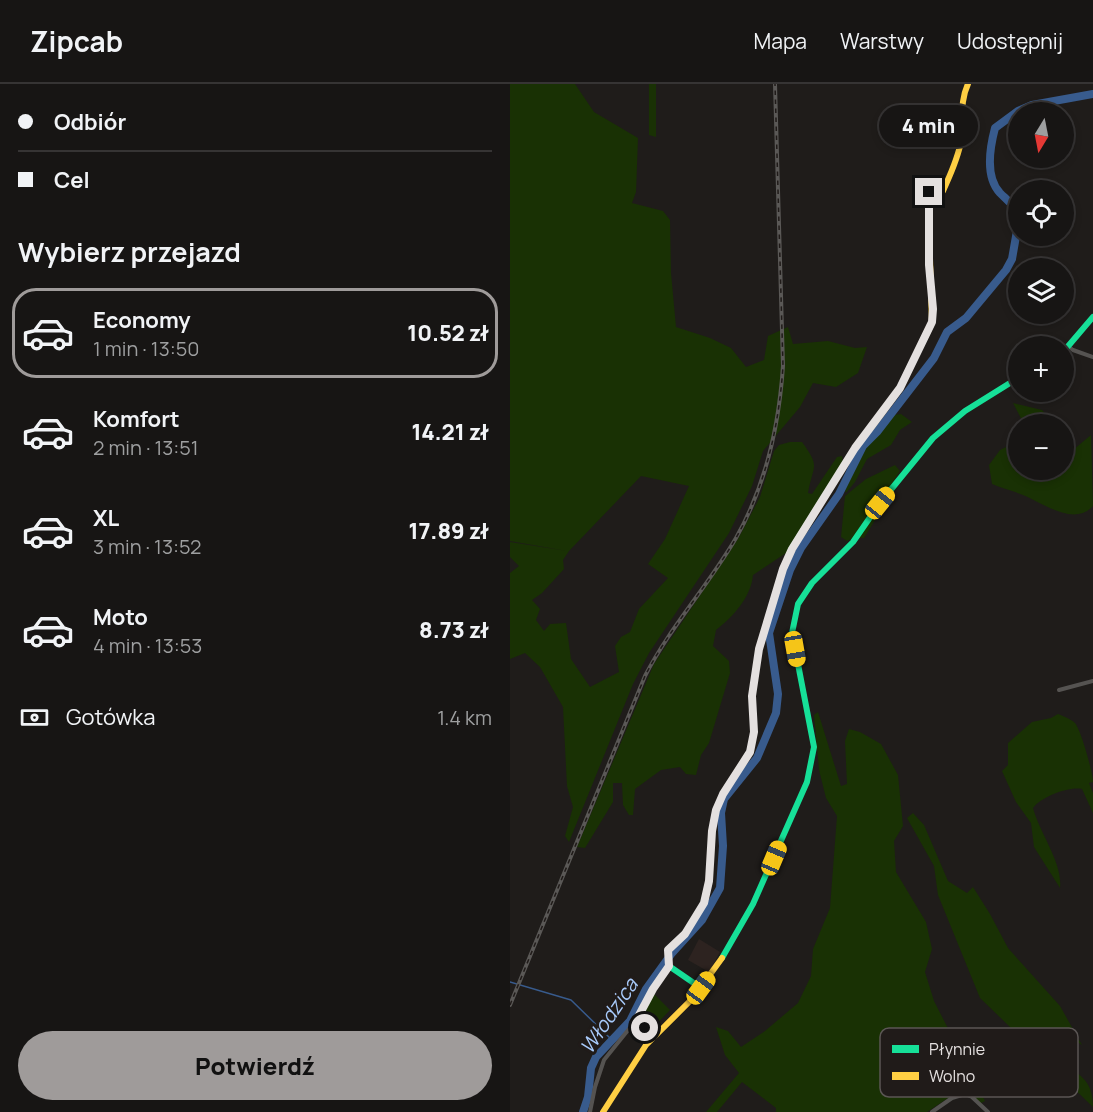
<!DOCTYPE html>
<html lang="pl">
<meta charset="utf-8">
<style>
:root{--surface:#171514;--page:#242222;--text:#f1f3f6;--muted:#9e9fa0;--line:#363434;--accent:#9f9b9a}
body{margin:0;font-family:Manrope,sans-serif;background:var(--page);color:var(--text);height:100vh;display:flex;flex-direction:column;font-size:22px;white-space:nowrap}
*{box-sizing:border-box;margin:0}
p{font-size:20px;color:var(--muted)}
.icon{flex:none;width:33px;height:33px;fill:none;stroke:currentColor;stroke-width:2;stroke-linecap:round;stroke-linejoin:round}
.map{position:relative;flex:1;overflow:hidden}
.panel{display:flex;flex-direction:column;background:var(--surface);width:510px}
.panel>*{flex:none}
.guide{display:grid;align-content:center;height:132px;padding:0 18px;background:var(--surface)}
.needle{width:39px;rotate:190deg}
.buttons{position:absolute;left:498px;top:18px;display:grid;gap:12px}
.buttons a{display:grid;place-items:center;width:66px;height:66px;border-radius:50%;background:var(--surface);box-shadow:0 3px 9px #0003,0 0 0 2px var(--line);font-size:30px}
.end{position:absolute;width:27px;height:27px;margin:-14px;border:8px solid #e4e0df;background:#111;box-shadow:0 0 0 3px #111}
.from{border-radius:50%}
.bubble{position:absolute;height:42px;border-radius:21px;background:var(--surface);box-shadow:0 3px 9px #0003,0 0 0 2px var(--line);font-size:20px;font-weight:800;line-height:42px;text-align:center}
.car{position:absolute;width:18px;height:36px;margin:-18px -9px;border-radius:8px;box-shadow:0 0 4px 2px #0007;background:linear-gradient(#f5c518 24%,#345 0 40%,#f5c518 0 76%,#345 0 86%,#f5c518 0)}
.guide b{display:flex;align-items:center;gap:21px;height:57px;font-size:22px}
.guide b+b{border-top:2px solid var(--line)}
.guide i{width:15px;height:15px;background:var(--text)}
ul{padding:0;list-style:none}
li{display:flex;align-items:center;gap:18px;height:90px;margin:0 12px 9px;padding:0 6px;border:3px solid transparent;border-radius:24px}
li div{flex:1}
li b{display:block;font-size:22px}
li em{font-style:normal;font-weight:800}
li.selected{border-color:var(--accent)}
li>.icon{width:54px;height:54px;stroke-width:1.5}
h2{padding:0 18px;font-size:27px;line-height:72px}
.pay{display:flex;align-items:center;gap:15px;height:66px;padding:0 18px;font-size:22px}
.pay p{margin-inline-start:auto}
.action{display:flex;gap:12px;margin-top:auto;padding:12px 18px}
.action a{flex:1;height:69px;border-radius:36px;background:var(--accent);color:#111;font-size:24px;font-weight:800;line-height:69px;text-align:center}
header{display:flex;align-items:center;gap:36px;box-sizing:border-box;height:84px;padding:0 30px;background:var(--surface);border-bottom:2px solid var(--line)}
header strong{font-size:28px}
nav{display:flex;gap:33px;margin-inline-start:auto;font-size:21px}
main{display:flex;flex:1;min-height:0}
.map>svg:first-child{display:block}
.built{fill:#2d2320}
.green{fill:#193104;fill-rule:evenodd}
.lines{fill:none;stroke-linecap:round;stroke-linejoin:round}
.stream{stroke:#385b8d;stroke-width:1.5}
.river{stroke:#385b8d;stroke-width:8}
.street{stroke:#555351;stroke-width:4}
.fast{stroke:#16e098;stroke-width:6}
.slow{stroke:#ffcf43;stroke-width:6}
.rail-casing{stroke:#5a5856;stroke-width:4}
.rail{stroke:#201b19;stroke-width:1.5;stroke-dasharray:4.5;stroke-linecap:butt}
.route{stroke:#e4e0df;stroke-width:8}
.labels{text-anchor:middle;stroke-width:6;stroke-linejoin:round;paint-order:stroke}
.water-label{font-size:20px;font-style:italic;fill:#a8cafa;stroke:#201b19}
.key{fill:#201b19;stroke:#5b5654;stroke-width:1.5}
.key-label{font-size:16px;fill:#e4e0df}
</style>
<header>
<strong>Zipcab</strong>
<nav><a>Mapa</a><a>Warstwy</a><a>Udostępnij</a></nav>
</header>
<main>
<section class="panel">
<div class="guide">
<b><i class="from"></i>Odbiór</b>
<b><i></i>Cel</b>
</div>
<h2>Wybierz przejazd</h2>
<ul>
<li class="selected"><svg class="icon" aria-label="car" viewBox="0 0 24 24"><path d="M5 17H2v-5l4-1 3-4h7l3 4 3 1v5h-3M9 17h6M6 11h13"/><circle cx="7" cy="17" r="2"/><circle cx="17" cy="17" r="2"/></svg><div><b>Economy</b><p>1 min · 13:50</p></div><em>10.52 zł</em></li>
<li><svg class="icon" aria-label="car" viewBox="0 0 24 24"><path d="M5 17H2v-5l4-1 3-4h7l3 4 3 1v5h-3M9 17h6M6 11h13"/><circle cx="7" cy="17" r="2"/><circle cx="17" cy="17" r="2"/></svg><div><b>Komfort</b><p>2 min · 13:51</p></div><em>14.21 zł</em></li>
<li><svg class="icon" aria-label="car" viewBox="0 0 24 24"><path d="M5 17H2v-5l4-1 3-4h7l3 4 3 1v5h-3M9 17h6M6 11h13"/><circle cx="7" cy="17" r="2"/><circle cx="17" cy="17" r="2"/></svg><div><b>XL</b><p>3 min · 13:52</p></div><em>17.89 zł</em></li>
<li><svg class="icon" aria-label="car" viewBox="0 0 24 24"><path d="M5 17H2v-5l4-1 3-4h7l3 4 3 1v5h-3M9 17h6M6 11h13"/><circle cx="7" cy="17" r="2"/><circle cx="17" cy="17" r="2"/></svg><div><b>Moto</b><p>4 min · 13:53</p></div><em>8.73 zł</em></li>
</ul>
<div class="pay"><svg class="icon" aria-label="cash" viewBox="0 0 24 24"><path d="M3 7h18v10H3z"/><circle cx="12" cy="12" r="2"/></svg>Gotówka<p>1.4 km</p></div>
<div class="action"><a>Potwierdź</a></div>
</section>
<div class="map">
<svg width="583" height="1028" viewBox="0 0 583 1028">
<rect width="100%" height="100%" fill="#1f1c1a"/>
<!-- built -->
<path class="built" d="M 189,855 L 210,868 L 199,888 L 178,876 Z"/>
<!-- green -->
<path class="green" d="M 0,0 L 65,0 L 84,28 L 128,54 L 126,108 L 122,119 L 153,127 L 160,136 L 161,189 L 166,243 L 200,254 L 221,264 L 236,283 L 254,276 L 258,252 L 278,243 L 283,260 L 318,257 L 345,264 L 357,263 L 348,289 L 326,303 L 303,299 L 290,323 L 253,367 L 242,402 L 219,449 L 139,569 L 123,600 L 59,758 L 55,752 L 63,723 L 57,702 L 53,623 L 30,583 L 15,569 L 0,575 L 0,489 L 9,482 L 0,473 L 0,458 L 57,467 L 0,457 ZM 131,392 L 179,402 L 155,455 L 138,480 L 158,494 L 129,525 L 120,548 L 111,553 L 105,562 L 109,588 L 80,603 L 61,575 L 56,539 L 40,540 L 34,547 L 26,536 L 30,525 L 22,516 L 32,509 L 54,485 L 53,476 L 59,467 Z
M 139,0 L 146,0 L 146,53 L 139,51 Z
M 503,319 L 532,326 L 544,340 L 514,340 Z
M 391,330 L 402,338 L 390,346 L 381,361 L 357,375 L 345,398 L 336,409 L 335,406 L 356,355 L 375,332 Z
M 554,351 L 563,366 L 581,351 L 583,422 C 564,443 533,419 513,411 C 503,407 492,404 482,400 L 479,381 L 490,366 L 508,357 L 508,386 L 554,386 Z
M 280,358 L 292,358 C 311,384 303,380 298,409 L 302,410 L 327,373 L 332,372 L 333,378 L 279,467 L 243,491 C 241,513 223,533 206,546 L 203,562 L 219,577 L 220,589 L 199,659 L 191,671 L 186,691 L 176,690 L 170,683 L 151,686 L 125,705 L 123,731 L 119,731 L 113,721 L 112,699 L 103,699 L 103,718 L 75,764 L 67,763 L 144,580 L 228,455 L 250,413 L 264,367 L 269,361 Z
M 385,381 L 390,387 L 381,401 L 378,415 L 354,454 L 343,454 L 337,457 L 331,453 L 335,412 L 356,395 Z
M 308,628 L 331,702 L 337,700 L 335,657 L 339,645 L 350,648 L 371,660 L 388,691 L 393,742 L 384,757 L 386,788 L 416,838 L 422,865 L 415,888 L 424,917 L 475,1017 L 471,1019 L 454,1008 L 438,1014 L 417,1028 L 266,1028 L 266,1024 L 232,998 L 207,1028 L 196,1028 L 229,989 L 215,971 L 206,943 L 218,947 L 231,963 L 255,947 L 288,919 L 301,892 L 303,865 L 320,824 L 327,732 L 316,714 L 309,686 L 304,631 Z
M 548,630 C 553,632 561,635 565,639 C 571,646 583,689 583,698 L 579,699 L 583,709 L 583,729 L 572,705 C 559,702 531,713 523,724 C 530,750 553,779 550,804 L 524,763 L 521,739 L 506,718 L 492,687 L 498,681 L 498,659 L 522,638 L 541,634 Z
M 403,729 L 414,741 L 438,797 L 457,809 L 463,803 L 480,830 L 498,864 L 550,922 L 572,961 L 548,946 L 524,952 C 532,960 540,969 549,976 C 569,991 583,995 583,1023 L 470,914 L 428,811 L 424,782 L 397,734 Z
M 143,909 L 160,926 L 141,946 L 131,935 L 131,931 Z"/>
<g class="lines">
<!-- stream -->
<path class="stream" d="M 0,898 L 61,916 L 101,955"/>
<!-- river -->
<path class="river" d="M 508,130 C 504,121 497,116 490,109 C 475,93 480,63 485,44 L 508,27 L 522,21 L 583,10
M 73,1028 L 78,1013 L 81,984 L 86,973 L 120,937 L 136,905 L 162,869 L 192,836 L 210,804 L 213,762 L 211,729 L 214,715 L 247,674 L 266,629 L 268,610 L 259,549 L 280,486 L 291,464 L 329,410 L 353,362 L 367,348 L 424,274 L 437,248 L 456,234 L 496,186 L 502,175 L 508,141"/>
<!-- street -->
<path class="street" d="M 559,263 L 563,266 L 583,273
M 549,606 L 583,597
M 127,935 L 142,954
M 80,1028 L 85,1003 L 94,976 L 127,935 L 143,905 L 159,882
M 422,1028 L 442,1014 L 455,1010 L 462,1013 L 478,1028"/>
<!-- fast -->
<path class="fast" d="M 554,267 L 583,233
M 212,874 L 243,820 L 297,698 L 304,663 L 282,549 L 288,520 L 302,499 L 343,458 L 370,419 L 423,354 L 455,327 L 508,294
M 191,904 L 159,882 L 158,866 L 175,850 L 194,819 L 199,797 L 202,747 L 206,726 L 213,710 L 240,667 L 244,648 L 242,612 L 249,565 L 273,485 L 282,464 L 345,364 L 390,304 L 415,253"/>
<!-- slow -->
<path class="slow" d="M 415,253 L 422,239 L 418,110 L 433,107 C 440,91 448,75 451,57 C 454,37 449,19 458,0
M 93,1028 L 136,961 L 183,914 L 212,874"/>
<!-- rail casing -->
<g class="rail-casing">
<path id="rail" d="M 0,921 L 135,592 C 160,543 198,502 226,454 C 256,401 269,342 273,282 L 265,0"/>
</g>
<!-- rail -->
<use href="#rail" class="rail"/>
</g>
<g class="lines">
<!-- route -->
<path class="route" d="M 135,944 L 127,935 L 143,905 L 159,882 L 158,866 L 175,850 L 194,819 L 199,797 L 202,747 L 206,726 L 213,710 L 240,668 L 244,648 L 242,612 L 249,565 L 273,485 L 282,465 L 345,364 L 390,304 L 422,238 L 423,225 L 419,181 L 419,108"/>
</g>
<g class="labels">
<!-- water labels -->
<g class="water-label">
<text transform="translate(99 932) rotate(-56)" y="7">Włodzica</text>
</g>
</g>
<!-- legend -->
<rect x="370" y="944" width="198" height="69" rx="9" class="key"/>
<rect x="382" y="961" width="27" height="8" fill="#16e098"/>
<rect x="382" y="988" width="27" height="8" fill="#ffcf43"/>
<g class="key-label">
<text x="419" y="971">Płynnie</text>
<text x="419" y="998">Wolno</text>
</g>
</svg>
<div class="buttons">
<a><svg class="needle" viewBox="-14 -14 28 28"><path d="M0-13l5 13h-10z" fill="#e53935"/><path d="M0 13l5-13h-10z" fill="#9e9fa0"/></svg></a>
<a><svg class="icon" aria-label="locate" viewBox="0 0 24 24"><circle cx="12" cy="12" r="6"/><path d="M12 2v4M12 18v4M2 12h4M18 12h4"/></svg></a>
<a><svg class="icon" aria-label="layers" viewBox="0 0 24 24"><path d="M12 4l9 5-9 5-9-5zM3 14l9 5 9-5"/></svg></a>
<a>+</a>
<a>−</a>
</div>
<i class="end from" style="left:135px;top:944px"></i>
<i class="end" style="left:419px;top:108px"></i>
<div class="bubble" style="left:369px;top:21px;width:99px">4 min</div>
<i class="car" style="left:370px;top:419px;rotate:39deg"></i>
<i class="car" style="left:285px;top:565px;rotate:170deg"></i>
<i class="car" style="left:264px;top:774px;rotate:23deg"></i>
<i class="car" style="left:191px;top:904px;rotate:36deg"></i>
</div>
</main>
